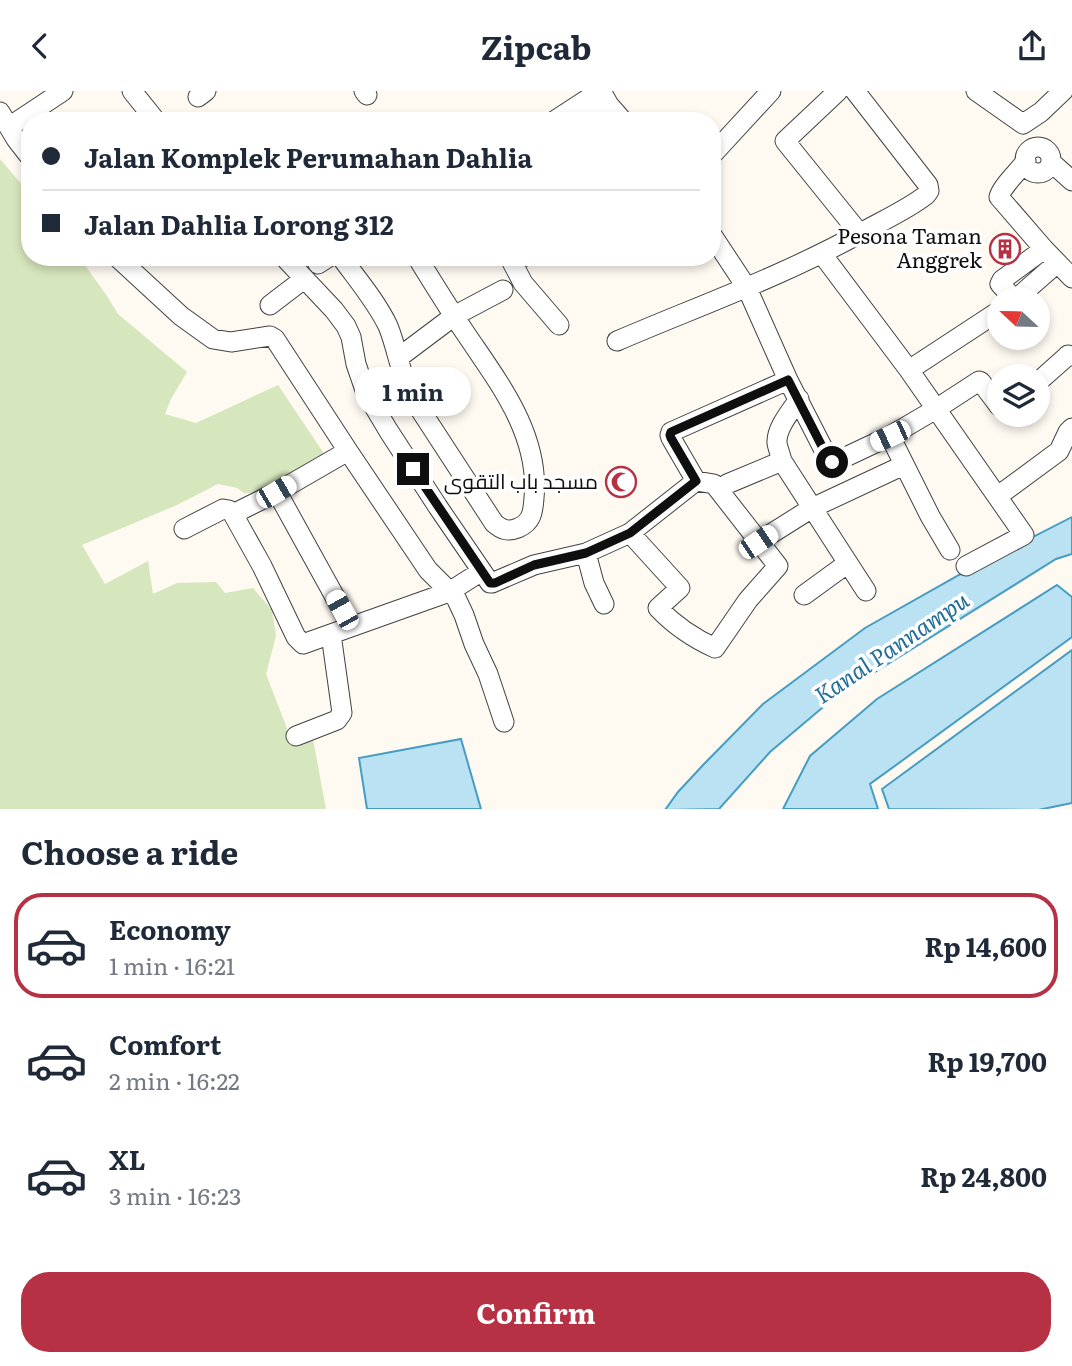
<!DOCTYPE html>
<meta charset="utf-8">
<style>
:root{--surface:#fff;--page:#f6f6f7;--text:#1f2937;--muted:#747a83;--line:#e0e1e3;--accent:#b53143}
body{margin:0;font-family:Literata,Cairo,serif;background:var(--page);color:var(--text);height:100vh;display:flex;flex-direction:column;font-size:26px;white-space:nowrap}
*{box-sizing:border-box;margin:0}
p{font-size:23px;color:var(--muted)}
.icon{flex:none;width:38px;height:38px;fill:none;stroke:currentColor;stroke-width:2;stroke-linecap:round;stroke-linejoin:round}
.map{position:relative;height:718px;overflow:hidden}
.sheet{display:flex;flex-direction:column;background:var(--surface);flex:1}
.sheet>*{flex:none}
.banner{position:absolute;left:21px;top:21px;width:700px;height:154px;border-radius:28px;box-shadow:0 4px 10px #0003;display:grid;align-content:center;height:154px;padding:0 21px;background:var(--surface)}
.needle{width:46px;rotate:292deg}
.tools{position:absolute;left:987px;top:196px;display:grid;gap:14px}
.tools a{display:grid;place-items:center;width:63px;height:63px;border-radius:50%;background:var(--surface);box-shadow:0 4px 10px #0003;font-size:35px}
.end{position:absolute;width:32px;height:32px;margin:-16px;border:9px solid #0f0f0f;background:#fff;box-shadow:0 0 0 4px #fff}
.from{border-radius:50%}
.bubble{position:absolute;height:49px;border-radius:24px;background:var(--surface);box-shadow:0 4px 10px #0003;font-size:23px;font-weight:700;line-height:49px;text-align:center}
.car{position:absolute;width:21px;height:42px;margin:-21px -10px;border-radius:9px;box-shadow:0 0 5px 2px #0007;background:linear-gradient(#fff 24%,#345 0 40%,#fff 0 76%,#345 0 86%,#fff 0)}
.banner b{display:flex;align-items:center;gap:24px;height:66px;font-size:26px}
.banner b+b{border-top:2px solid var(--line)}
.banner i{width:18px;height:18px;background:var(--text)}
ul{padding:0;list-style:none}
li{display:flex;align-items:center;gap:21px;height:105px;margin:0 14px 10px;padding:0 7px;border:4px solid transparent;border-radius:28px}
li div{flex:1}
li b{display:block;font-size:26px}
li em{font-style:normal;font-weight:700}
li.on{border-color:var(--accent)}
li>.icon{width:63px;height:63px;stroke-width:1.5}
h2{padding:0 21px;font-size:32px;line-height:84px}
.primary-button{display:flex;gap:14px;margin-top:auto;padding:14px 21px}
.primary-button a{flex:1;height:80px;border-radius:28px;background:var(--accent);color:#fff;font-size:28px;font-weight:700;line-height:80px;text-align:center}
header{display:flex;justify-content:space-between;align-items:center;height:91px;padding:0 21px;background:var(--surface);font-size:32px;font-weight:700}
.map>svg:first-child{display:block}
.green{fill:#d6e6bd}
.water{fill:#bae2f2;stroke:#469dc3;stroke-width:2}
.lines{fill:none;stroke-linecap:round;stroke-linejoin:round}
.minor-casing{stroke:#424242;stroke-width:21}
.minor{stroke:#fff;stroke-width:19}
.route{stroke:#0f0f0f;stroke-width:9}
.labels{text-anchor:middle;stroke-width:7;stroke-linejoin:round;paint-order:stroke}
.poi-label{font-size:21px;fill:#0f0f0f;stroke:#fff;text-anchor:end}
.water-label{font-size:23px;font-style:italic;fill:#216f98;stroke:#fff}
</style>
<header><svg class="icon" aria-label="back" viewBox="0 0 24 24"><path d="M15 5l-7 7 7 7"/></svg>Zipcab<svg class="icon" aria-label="share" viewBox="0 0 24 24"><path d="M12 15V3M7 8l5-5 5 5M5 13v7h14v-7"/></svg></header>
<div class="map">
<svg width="1072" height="719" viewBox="0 0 1072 719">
<rect width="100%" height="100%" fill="#fefaf2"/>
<!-- green -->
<path class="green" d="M 0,68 L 30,103 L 30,166 L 79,166 L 107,205 L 118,223 L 187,281 L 171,308 L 165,323 L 196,332 L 278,294 L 325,364 L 253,402 L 244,402 L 237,397 L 218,393 L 177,414 L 82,454 L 105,493 L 148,470 L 153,503 L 177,492 L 216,491 L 225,502 L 253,497 L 272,519 L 276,545 L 266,583 L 293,653 L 313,648 L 326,718 L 0,718 Z"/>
<!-- water -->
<path class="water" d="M 1072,426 L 1072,463 L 1056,468 L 835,606 L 770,661 L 719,718 L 665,719 L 678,701 L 704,673 L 763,613 L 865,537 L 959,484 Z
M 1057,494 L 1072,506 L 1072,546 L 870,693 L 878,718 L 783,718 L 810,665 L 877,608 Z
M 1072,559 L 1072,712 L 1038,719 L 889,718 L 882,698 Z
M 461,648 L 481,718 L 367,718 L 359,667 Z"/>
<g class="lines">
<!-- minor casing -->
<g class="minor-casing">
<path id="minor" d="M 132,0 L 156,30
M 364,0 L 367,4
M 601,0 L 609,14 L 623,30
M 838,0 L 785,50 L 860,143
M 976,0 L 1023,33 L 1041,21 L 1063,0
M 198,6 L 206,0
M 0,21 L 16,48 L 30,66
M 554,30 L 600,0
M 583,30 L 609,14
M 9,36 L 63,0
M1025 69a13 13 0 1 1 26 0a13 13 0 1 1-26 0Z
M 712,64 L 771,0
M 1026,70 C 1018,81 1002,95 999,106 L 1044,158 L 1072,187
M 1051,71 L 1072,90
M 712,144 L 747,197 L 788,289 L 829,369 L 832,371 L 835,371 L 890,345 L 930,425 L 950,459
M 822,163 L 909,279 L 1024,444 L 966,475
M 117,166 L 181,225 L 213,248 L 231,251 L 270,245 L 275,248 L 348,360 L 428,479 L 456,507 L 464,524 L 474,553 L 488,583 L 504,631
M 284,166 L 334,219 L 346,235 L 351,246 L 356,273 L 366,302 L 388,339 L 438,416 L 490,492 L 492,492 L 534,474 L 586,462 L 630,442 L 696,390 L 671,347 L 670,344 L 671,341 L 788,289
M 341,166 C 357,188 376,210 388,235 C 397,257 400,281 410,303 L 494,432 C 502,439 508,441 518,437 C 532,431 533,421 534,407 C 540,344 499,292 466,243 C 449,218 433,192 417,166
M 523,166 L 512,171 L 523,192 L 559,234
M 318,173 L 329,166
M 1014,208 L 1000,193 L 1002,189 L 1044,158
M 1016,208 L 1057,172
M 270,214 L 304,188
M 617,250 C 701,214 786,184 866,139 C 886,128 908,118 926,104 L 929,100 L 928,94 L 855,0
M 398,267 L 454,225 L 503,199
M 909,279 L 999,220
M 1038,291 L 1066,266 L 1068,264 L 1072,265
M 799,308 C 791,320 776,337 777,352 C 778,358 781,365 782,370 L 866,500
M 890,345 L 936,318 L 979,290 L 981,291 L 999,315
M 727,393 L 782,370
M 277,401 L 351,535
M 998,405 L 1059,360 L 1068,341 L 1072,337
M 233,423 L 262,475 L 296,546 L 303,553 L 449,501 L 482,480
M 184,438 L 223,418 L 229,419 L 233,423 L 277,401 L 348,360
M 630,442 L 680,497 L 658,517 C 675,535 693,547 715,557 L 748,509 L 778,475 L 714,393 L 696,390
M 758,451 L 812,417 L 904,374
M 586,462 L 594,492 L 604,513
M 804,504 L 848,472
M 296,645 L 337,629 L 342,622 L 331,543"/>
</g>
<!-- minor -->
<use href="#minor" class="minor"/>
</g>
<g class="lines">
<!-- route -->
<path class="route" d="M 413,378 L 490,492 L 495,492 L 534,474 L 586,462 L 630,442 L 696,390 L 671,347 L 670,344 L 671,341 L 788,289 L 829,369 L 832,371"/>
</g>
<!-- icons -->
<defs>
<g id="building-ring" transform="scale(1.575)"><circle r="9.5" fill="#fff" stroke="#b53143" stroke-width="1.5"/><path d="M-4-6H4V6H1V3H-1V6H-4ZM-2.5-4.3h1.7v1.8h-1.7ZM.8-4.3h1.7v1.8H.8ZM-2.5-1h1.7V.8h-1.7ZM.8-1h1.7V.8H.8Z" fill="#b53143"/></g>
<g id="mosque-ring" transform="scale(1.575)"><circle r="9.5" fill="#fff" stroke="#b53143" stroke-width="1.5"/><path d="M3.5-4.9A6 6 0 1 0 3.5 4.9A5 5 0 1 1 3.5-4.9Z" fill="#b53143"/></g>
</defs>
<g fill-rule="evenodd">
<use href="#building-ring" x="1005" y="158"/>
<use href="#mosque-ring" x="621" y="391"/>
</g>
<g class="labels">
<!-- poi labels -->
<g class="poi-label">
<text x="982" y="153">Pesona Taman<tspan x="982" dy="24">Anggrek</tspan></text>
<text x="598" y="398">مسجد باب التقوى</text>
</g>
<!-- water labels -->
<g class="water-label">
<text transform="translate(892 557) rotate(-34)" y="8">Kanal Pannampu</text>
</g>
</g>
</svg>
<div class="tools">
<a><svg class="needle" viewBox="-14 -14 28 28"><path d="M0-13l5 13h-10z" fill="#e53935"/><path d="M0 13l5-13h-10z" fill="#747a83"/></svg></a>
<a><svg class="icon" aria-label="layers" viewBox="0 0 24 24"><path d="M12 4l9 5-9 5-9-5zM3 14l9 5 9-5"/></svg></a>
</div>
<i class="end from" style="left:832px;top:371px"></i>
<i class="end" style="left:413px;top:378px"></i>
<div class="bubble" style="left:355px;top:276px;width:116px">1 min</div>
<i class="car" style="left:890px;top:345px;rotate:245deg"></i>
<i class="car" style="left:276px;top:401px;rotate:60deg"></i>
<i class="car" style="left:758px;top:451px;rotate:56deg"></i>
<i class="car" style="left:342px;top:519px;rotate:331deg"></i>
<div class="banner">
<b><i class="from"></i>Jalan Komplek Perumahan Dahlia</b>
<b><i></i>Jalan Dahlia Lorong 312</b>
</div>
</div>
<section class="sheet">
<h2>Choose a ride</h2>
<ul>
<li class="on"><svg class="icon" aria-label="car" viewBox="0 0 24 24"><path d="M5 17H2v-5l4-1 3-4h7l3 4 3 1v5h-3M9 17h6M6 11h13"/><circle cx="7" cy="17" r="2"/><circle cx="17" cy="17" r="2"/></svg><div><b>Economy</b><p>1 min · 16:21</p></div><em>Rp 14,600</em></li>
<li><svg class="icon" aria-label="car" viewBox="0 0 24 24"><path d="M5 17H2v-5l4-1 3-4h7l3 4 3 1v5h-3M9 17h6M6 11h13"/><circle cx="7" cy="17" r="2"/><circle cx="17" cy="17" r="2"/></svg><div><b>Comfort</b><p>2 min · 16:22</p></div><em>Rp 19,700</em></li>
<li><svg class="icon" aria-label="car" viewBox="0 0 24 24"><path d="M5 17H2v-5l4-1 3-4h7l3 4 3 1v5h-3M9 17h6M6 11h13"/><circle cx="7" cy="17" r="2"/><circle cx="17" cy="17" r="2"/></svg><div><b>XL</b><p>3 min · 16:23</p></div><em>Rp 24,800</em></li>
</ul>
<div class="primary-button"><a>Confirm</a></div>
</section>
